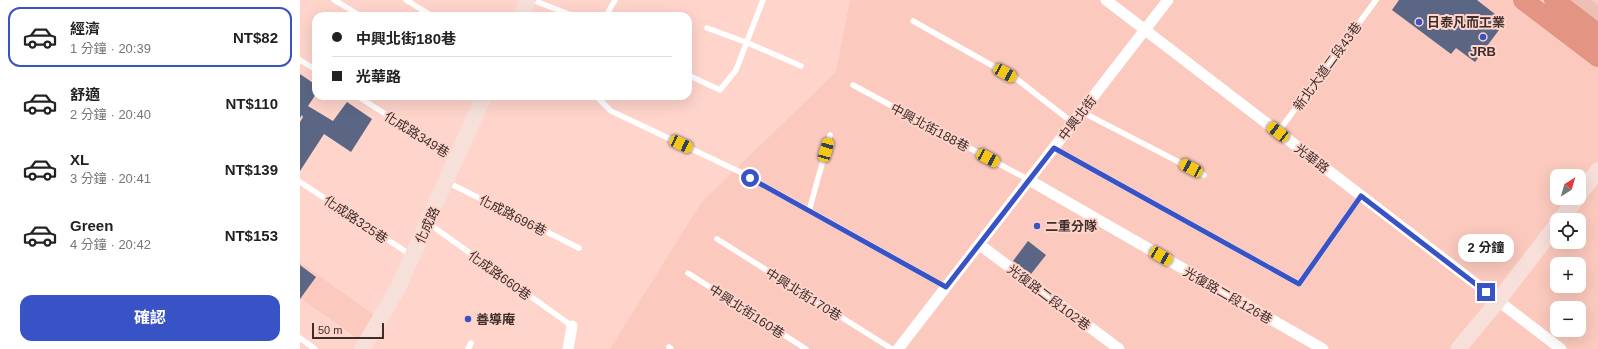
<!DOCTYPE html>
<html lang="zh-TW">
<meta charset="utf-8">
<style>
:root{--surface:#fff;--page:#f6f6f6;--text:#222;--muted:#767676;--line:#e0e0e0;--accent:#3853c5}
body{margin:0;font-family:Arial,"Noto Sans TC",sans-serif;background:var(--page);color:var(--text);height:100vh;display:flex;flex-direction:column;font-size:15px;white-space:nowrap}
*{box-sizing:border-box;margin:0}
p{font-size:13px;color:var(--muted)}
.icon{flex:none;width:22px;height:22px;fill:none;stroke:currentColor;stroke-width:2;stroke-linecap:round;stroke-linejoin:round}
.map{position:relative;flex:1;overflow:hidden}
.side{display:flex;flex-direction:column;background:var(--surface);width:300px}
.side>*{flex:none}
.banner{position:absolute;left:12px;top:12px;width:380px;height:88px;border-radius:12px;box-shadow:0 4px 16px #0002;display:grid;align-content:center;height:88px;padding:0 20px;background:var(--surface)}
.needle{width:26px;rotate:37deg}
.fabs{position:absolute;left:1250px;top:169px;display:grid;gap:8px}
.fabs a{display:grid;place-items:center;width:36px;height:36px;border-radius:8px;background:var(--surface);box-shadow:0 4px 16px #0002;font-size:20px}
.scale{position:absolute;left:12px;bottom:10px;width:72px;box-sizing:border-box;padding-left:4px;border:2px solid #3e2e2a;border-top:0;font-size:11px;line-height:14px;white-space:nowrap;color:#3e2e2a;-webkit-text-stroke:3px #fed4cb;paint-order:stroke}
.end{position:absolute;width:18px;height:18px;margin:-9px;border:5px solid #3853c5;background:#fff;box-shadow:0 0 0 2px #fff}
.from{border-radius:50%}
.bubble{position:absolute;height:28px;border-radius:12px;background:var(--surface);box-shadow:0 4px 16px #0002;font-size:13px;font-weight:700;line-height:28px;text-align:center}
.car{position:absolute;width:12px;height:24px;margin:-12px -6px;border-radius:5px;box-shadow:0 0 3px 1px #0007;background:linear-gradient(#f5c518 24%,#345 0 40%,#f5c518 0 76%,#345 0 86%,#f5c518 0)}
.banner b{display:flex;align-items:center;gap:14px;height:38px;font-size:15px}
.banner b+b{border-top:1px solid var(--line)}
.banner i{width:10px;height:10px;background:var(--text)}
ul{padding:7px 0 0;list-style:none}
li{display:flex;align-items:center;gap:12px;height:60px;margin:0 8px 6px;padding:0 12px;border:2px solid transparent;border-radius:12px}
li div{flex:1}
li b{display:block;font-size:15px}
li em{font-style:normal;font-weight:700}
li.on{border-color:var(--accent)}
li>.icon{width:36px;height:36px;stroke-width:1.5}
.primary-button{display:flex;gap:8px;margin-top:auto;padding:8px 20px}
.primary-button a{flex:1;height:46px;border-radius:12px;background:var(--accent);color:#fff;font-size:16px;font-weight:700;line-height:46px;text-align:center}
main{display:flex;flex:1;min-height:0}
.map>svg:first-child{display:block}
.built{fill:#fbc9bd;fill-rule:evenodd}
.building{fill:#5b6684}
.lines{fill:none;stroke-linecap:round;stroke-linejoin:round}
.lane{stroke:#fff;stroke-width:5.5}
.street{stroke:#fff;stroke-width:11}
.secondary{stroke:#f7dfda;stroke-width:16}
.primary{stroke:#eebfb4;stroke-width:17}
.highway{stroke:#e39482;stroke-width:20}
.route{stroke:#3853c5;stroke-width:5}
.poi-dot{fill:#3853c5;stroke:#fed4cb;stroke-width:1.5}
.labels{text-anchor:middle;stroke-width:4;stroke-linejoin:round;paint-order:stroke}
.poi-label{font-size:13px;font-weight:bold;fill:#3e2e2a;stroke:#fed4cb;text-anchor:start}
.street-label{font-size:13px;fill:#3e2e2a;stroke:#fed4cb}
</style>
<main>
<section class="side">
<ul>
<li class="on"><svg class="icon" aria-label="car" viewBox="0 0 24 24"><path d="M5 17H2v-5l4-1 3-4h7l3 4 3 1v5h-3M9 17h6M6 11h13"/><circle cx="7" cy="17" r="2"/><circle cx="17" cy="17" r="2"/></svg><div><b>經濟</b><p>1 分鐘 · 20:39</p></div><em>NT$82</em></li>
<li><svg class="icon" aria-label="car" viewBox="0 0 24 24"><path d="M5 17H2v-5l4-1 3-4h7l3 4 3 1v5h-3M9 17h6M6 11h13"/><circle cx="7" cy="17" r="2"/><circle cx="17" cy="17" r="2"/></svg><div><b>舒適</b><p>2 分鐘 · 20:40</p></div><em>NT$110</em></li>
<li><svg class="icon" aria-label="car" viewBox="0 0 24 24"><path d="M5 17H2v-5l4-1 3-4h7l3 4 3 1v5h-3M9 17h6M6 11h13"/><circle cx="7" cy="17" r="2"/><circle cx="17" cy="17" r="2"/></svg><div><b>XL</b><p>3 分鐘 · 20:41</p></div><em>NT$139</em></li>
<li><svg class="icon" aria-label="car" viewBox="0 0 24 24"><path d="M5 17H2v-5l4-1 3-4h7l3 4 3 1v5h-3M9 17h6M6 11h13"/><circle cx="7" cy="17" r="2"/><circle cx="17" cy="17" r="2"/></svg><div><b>Green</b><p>4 分鐘 · 20:42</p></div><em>NT$153</em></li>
</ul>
<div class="primary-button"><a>確認</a></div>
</section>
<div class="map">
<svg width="1298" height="349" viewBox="0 0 1298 349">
<rect width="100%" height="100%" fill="#fed4cb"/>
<!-- built -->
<path class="built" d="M 550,0 L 1298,0 L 1298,349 L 310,349 L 401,203 L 536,72 ZM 1257,176 L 1279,176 L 1279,198 L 1257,198 ZM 1257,220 L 1279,220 L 1279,242 L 1257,242 ZM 1257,264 L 1279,264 L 1279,286 L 1257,286 ZM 1257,308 L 1279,308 L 1279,330 L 1257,330 Z
M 0,262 L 74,315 L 60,340 L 0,298 Z"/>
<!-- building -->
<path class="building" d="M 1099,0 L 1177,0 L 1205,22 L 1175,62 L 1156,48 L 1151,54 L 1092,10 Z
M 0,74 L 16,85 L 16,94 L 8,106 L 33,121 L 47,102 L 72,119 L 51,152 L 24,134 L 0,171 L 0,122 L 3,117 L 2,115 L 0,118 Z
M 728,241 L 746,255 L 731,274 L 713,261 Z
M 0,265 L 16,277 L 0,299 Z"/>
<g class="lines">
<!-- lane -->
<path class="lane" d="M 34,0 L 61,16
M 106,0 L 132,16
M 232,0 L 274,16
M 306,16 L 315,0
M 613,21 L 718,80 L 773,123
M 407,28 L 448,43 L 501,66
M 0,60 L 16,70
M 388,75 L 420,90 L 436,70 L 463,0
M 553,85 L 729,180
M 57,96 L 155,158
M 296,96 L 311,111 L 438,171 L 646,287
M 782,112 L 904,175
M 978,132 L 1076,0
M 754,148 L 999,284 L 1061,196
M 0,182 L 111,255
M 147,182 L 279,248
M 509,211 L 530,135
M 128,223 L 272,326
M 417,239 L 592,349
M 388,273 L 506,349
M 0,338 L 15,349
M 369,347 L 371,349
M 168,349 L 171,343"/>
<!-- street -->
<path class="street" d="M 806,0 L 1261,349
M 729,180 L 1023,349
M 680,245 L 819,349
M 268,349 L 272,326
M 598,349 L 868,0"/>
<!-- secondary -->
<path class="secondary" d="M 221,16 L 228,0
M 1279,195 L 1298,170
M 1260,220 L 1277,198
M 62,349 L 98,288 L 184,96
M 1158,349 L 1198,301 L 1257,224"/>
<!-- primary -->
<path class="primary" d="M 1277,0 L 1298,16"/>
<!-- highway -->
<path class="highway" d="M 1223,0 L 1298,57
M 1254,0 L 1298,34"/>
</g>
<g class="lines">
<!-- route -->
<path class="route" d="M 450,178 L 646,287 L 754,148 L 999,284 L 1061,196 L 1186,292"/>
</g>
<!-- markers -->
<g class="poi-dot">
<circle cx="1119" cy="22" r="4"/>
<circle cx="1183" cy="37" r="4"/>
<circle cx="737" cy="226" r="4"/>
<circle cx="168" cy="319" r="4"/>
</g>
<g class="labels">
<!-- poi labels -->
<g class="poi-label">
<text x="1127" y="27">日泰凡而工業</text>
<text x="1183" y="56" text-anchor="middle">JRB</text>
<text x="745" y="231">二重分隊</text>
<text x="176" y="324">善導庵</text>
</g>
<!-- street labels -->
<g class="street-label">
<text transform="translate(1027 66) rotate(-54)" y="5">新北大道二段43巷</text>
<text transform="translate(777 118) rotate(-52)" y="5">中興北街</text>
<text transform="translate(630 127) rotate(28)" y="5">中興北街188巷</text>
<text transform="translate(117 134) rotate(32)" y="5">化成路349巷</text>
<text transform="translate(1012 158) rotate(37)" y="5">光華路</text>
<text transform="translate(213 215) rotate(27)" y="5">化成路696巷</text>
<text transform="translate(56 219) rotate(34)" y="5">化成路325巷</text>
<text transform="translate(127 225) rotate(-65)" y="5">化成路</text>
<text transform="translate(200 275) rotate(36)" y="5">化成路660巷</text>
<text transform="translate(504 294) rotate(32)" y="5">中興北街170巷</text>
<text transform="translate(928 295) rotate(30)" y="5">光復路二段126巷</text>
<text transform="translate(749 297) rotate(37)" y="5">光復路二段102巷</text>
<text transform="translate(447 311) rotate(33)" y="5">中興北街160巷</text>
</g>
</g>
</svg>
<div class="fabs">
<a><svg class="needle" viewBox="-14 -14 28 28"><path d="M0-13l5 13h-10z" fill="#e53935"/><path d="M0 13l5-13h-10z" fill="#767676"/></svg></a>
<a><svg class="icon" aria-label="locate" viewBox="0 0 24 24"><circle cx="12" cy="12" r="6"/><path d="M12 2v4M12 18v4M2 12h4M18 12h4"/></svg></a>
<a>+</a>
<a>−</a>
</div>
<div class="scale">50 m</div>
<i class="end from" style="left:450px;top:178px"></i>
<i class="end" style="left:1186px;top:292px"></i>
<div class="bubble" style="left:1158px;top:234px;width:56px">2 分鐘</div>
<i class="car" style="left:705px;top:73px;rotate:119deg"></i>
<i class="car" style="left:978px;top:132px;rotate:308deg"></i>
<i class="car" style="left:381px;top:144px;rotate:115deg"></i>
<i class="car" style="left:526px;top:150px;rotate:16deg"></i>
<i class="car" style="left:688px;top:158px;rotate:118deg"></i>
<i class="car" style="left:891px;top:168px;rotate:298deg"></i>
<i class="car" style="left:861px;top:256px;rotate:120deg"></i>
<div class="banner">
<b><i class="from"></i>中興北街180巷</b>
<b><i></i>光華路</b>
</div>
</div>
</main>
